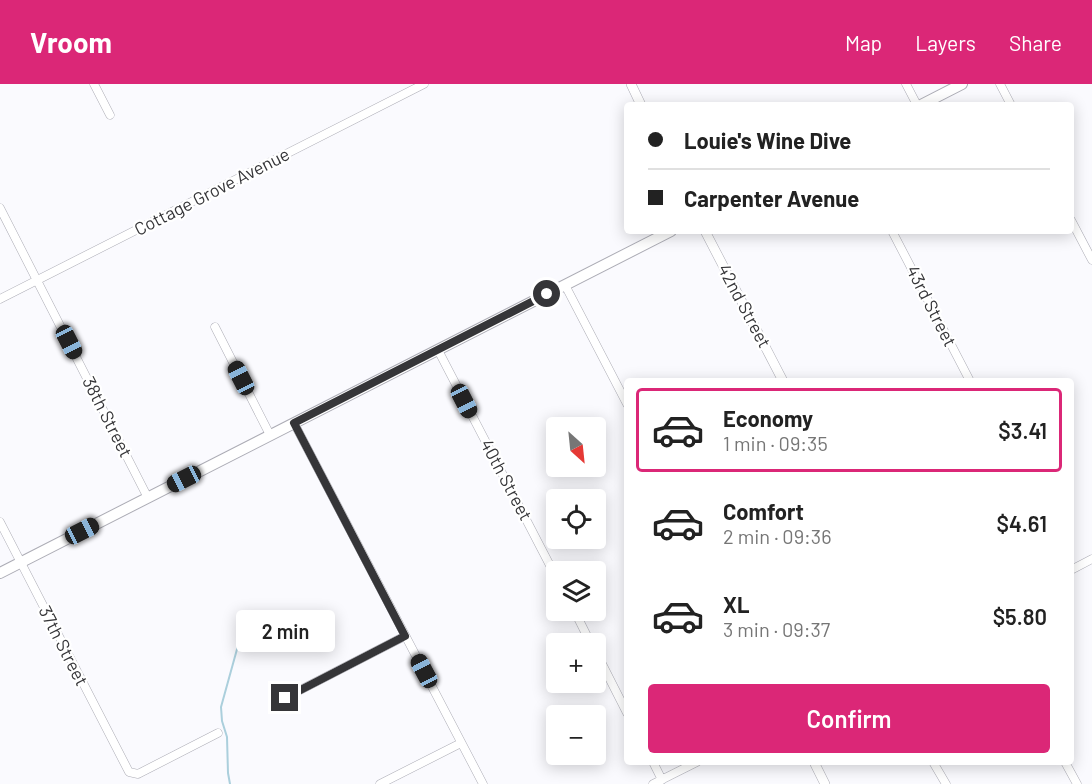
<!DOCTYPE html>
<meta charset="utf-8">
<style>
:root{--surface:#fff;--page:#f6f6f6;--text:#222;--muted:#767676;--line:#e0e0e0;--accent:#db2777}
body{margin:0;font-family:Barlow,sans-serif;background:var(--page);color:var(--text);height:100vh;display:flex;flex-direction:column;font-size:22px;white-space:nowrap}
*{box-sizing:border-box;margin:0}
p{font-size:20px;color:var(--muted)}
.icon{flex:none;width:33px;height:33px;fill:none;stroke:currentColor;stroke-width:2;stroke-linecap:round;stroke-linejoin:round}
.map{position:relative;flex:1;overflow:hidden}
.drawer{position:absolute;left:624px;top:294px;width:450px;height:387px;display:flex;flex-direction:column;background:var(--surface);border-radius:6px;box-shadow:0 3px 15px #0003}
.drawer>*{flex:none}
.top-card{position:absolute;left:624px;top:18px;width:450px;height:132px;border-radius:6px;box-shadow:0 3px 15px #0003;display:grid;align-content:center;height:132px;padding:0 24px;background:var(--surface)}
.needle{width:39px;rotate:153deg}
.fabs{position:absolute;left:546px;top:333px;display:grid;gap:12px}
.fabs a{display:grid;place-items:center;width:60px;height:60px;border-radius:6px;background:var(--surface);box-shadow:0 3px 15px #0003;font-size:30px}
.end{position:absolute;width:27px;height:27px;margin:-14px;border:8px solid #353538;background:#fff;box-shadow:0 0 0 3px #fff}
.from{border-radius:50%}
.bubble{position:absolute;height:42px;border-radius:6px;background:var(--surface);box-shadow:0 3px 15px #0003;font-size:20px;font-weight:600;line-height:42px;text-align:center}
.car{position:absolute;width:18px;height:36px;margin:-18px -9px;border-radius:8px;box-shadow:0 0 4px 2px #0007;background:linear-gradient(#222 24%,#8ab4d8 0 40%,#222 0 76%,#8ab4d8 0 86%,#222 0)}
.top-card b{display:flex;align-items:center;gap:21px;height:57px;font-size:22px}
.top-card b+b{border-top:2px solid var(--line)}
.top-card i{width:15px;height:15px;background:var(--text)}
ul{padding:10px 0 0;list-style:none}
li{display:flex;align-items:center;gap:18px;height:84px;margin:0 12px 9px;padding:0 12px;border:3px solid transparent;border-radius:6px}
li div{flex:1}
li b{display:block;font-size:22px}
li em{font-style:normal;font-weight:600}
li.current{border-color:var(--accent)}
li>.icon{width:54px;height:54px;stroke-width:1.5}
.button{display:flex;gap:12px;margin-top:auto;padding:12px 24px}
.button a{flex:1;height:69px;border-radius:6px;background:var(--accent);color:#fff;font-size:24px;font-weight:600;line-height:69px;text-align:center}
header{display:flex;align-items:center;gap:36px;box-sizing:border-box;height:84px;padding:0 30px;background:var(--accent);color:#fff}
header strong{font-size:28px}
nav{display:flex;gap:33px;margin-inline-start:auto;font-size:21px}
.map>svg:first-child{display:block}
.lines{fill:none;stroke-linecap:round;stroke-linejoin:round}
.stream{stroke:#abcfdc;stroke-width:2}
.minor-casing{stroke:#acacb5;stroke-width:9}
.tertiary-casing{stroke:#acacb5;stroke-width:10}
.secondary-casing{stroke:#acacb5;stroke-width:12}
.minor{stroke:#fff;stroke-width:8}
.tertiary{stroke:#fff;stroke-width:9}
.secondary{stroke:#fff;stroke-width:10}
.route{stroke:#353538;stroke-width:8}
.labels{text-anchor:middle;stroke-width:4.5;stroke-linejoin:round;paint-order:stroke}
.street-label{font-size:18px;fill:#353538;stroke:#fff}
</style>
<header>
<strong>Vroom</strong>
<nav><a>Map</a><a>Layers</a><a>Share</a></nav>
</header>
<div class="map">
<svg width="1092" height="700" viewBox="0 0 1092 700">
<rect width="100%" height="100%" fill="#fafafe"/>
<g class="lines">
<!-- stream -->
<path class="stream" d="M 230,700 L 228,689 L 227,653 L 222,637 L 221,623 L 239,558"/>
<!-- minor casing -->
<g class="minor-casing">
<path id="minor" d="M 94,0 L 110,31
M 906,0 L 917,21
M 1000,0 L 1011,21
M 0,124 L 148,414
M 1071,136 L 1092,176
M 892,147 L 970,297
M 565,201 L 627,320
M 0,215 L 424,0
M 215,243 L 270,351
M 438,266 L 556,493
M 294,339 L 483,700
M 0,438 L 129,688 L 138,690 L 218,649
M 1071,486 L 1092,475
M 574,526 L 591,560
M 596,568 L 627,629
M 275,619 L 405,552
M 653,678 L 662,696
M 933,678 L 946,700
M 1065,678 L 1077,700
M 380,700 L 461,659
M 653,700 L 697,678"/>
</g>
<!-- tertiary casing -->
<g class="tertiary-casing">
<path id="tertiary" d="M 631,0 L 641,21
M 705,147 L 783,297
M 814,678 L 825,700"/>
</g>
<!-- secondary casing -->
<g class="secondary-casing">
<path id="secondary" d="M 921,21 L 962,0
M 0,489 L 671,147"/>
</g>
<!-- minor -->
<use href="#minor" class="minor"/>
<!-- tertiary -->
<use href="#tertiary" class="tertiary"/>
<!-- secondary -->
<use href="#secondary" class="secondary"/>
</g>
<g class="lines">
<!-- route -->
<path class="route" d="M 285,614 L 405,552 L 294,339 L 547,210"/>
</g>
<g class="labels">
<!-- street labels -->
<g class="street-label">
<text transform="translate(212 108) rotate(-27)" y="6">Cottage Grove Avenue</text>
<text transform="translate(744 222) rotate(62)" y="6">42nd Street</text>
<text transform="translate(931 222) rotate(63)" y="6">43rd Street</text>
<text transform="translate(107 333) rotate(63)" y="6">38th Street</text>
<text transform="translate(506 396) rotate(62)" y="6">40th Street</text>
<text transform="translate(63 562) rotate(63)" y="6">37th Street</text>
</g>
</g>
</svg>
<div class="fabs">
<a><svg class="needle" viewBox="-14 -14 28 28"><path d="M0-13l5 13h-10z" fill="#e53935"/><path d="M0 13l5-13h-10z" fill="#767676"/></svg></a>
<a><svg class="icon" aria-label="locate" viewBox="0 0 24 24"><circle cx="12" cy="12" r="6"/><path d="M12 2v4M12 18v4M2 12h4M18 12h4"/></svg></a>
<a><svg class="icon" aria-label="layers" viewBox="0 0 24 24"><path d="M12 4l9 5-9 5-9-5zM3 14l9 5 9-5"/></svg></a>
<a>+</a>
<a>−</a>
</div>
<i class="end from" style="left:547px;top:210px"></i>
<i class="end" style="left:285px;top:614px"></i>
<div class="bubble" style="left:236px;top:526px;width:99px">2 min</div>
<i class="car" style="left:69px;top:258px;rotate:153deg"></i>
<i class="car" style="left:241px;top:294px;rotate:333deg"></i>
<i class="car" style="left:464px;top:317px;rotate:153deg"></i>
<i class="car" style="left:184px;top:395px;rotate:243deg"></i>
<i class="car" style="left:82px;top:447px;rotate:63deg"></i>
<i class="car" style="left:424px;top:587px;rotate:332deg"></i>
<div class="top-card">
<b><i class="from"></i>Louie's Wine Dive</b>
<b><i></i>Carpenter Avenue</b>
</div>
<section class="drawer">
<ul>
<li class="current"><svg class="icon" aria-label="car" viewBox="0 0 24 24"><path d="M5 17H2v-5l4-1 3-4h7l3 4 3 1v5h-3M9 17h6M6 11h13"/><circle cx="7" cy="17" r="2"/><circle cx="17" cy="17" r="2"/></svg><div><b>Economy</b><p>1 min · 09:35</p></div><em>$3.41</em></li>
<li><svg class="icon" aria-label="car" viewBox="0 0 24 24"><path d="M5 17H2v-5l4-1 3-4h7l3 4 3 1v5h-3M9 17h6M6 11h13"/><circle cx="7" cy="17" r="2"/><circle cx="17" cy="17" r="2"/></svg><div><b>Comfort</b><p>2 min · 09:36</p></div><em>$4.61</em></li>
<li><svg class="icon" aria-label="car" viewBox="0 0 24 24"><path d="M5 17H2v-5l4-1 3-4h7l3 4 3 1v5h-3M9 17h6M6 11h13"/><circle cx="7" cy="17" r="2"/><circle cx="17" cy="17" r="2"/></svg><div><b>XL</b><p>3 min · 09:37</p></div><em>$5.80</em></li>
</ul>
<div class="button"><a>Confirm</a></div>
</section>
</div>
